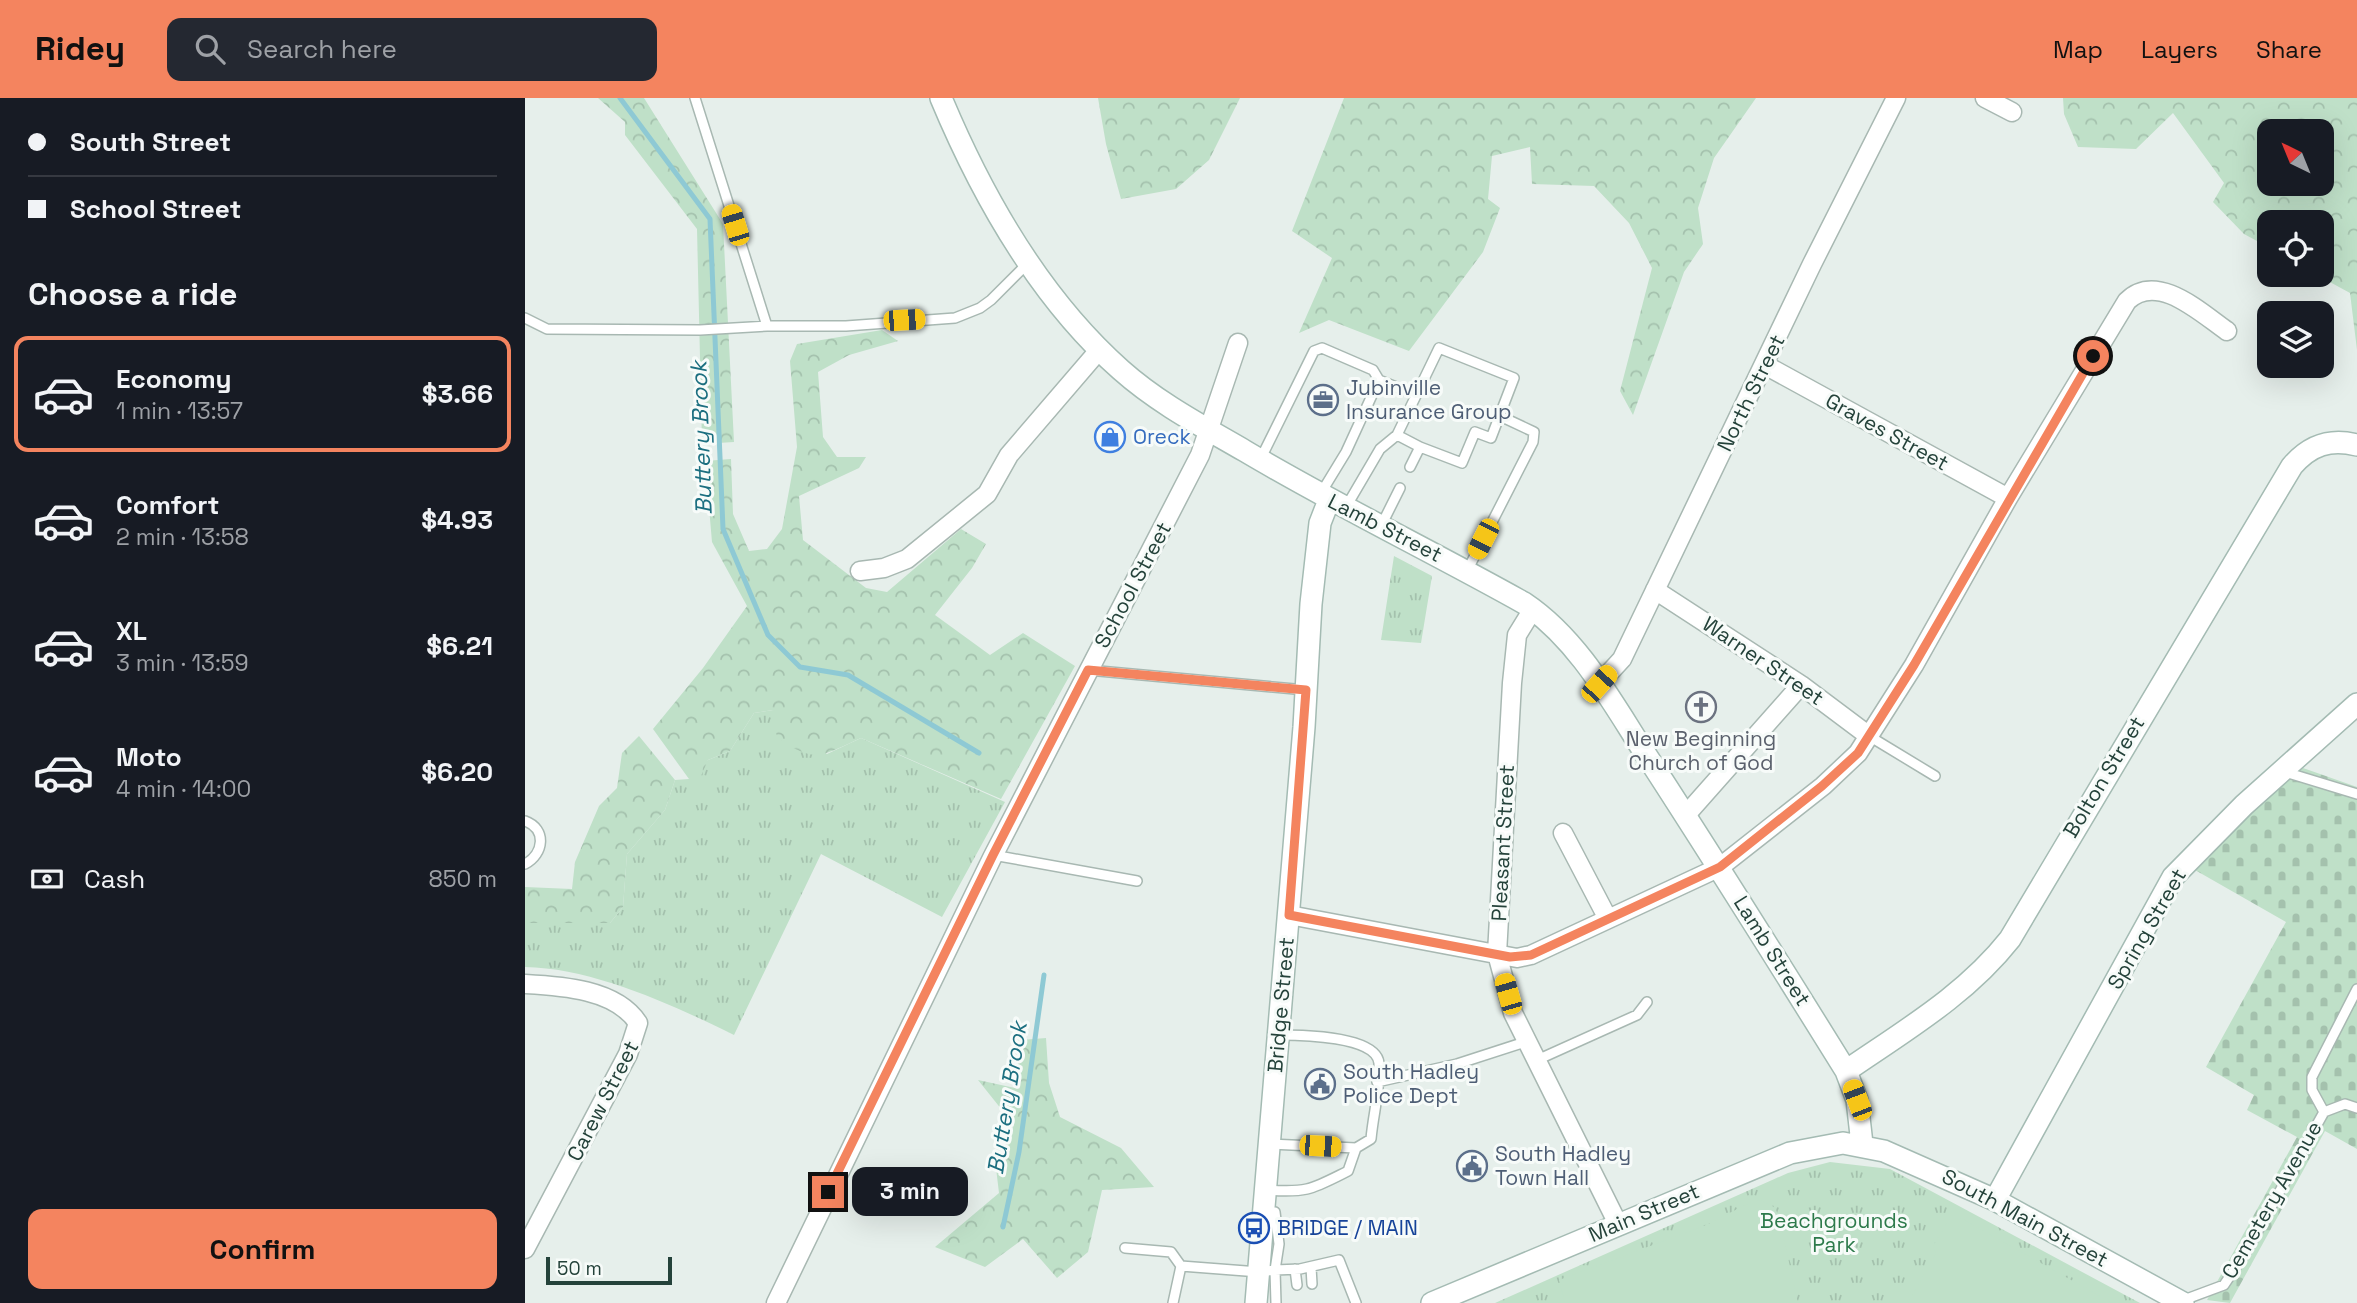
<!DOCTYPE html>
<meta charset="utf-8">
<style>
:root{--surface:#171b24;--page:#242831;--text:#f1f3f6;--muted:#9ea1a6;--line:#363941;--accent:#f4845f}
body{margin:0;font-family:"Space Grotesk",sans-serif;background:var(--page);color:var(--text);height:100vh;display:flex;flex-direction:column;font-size:26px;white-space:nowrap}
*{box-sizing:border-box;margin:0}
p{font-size:23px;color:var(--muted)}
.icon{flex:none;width:38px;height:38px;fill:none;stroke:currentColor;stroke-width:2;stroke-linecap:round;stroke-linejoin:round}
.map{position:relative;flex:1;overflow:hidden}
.panel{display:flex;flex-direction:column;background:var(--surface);width:525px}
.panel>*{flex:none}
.hud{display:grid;align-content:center;height:154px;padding:0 28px;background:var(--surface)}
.needle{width:46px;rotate:317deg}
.fabs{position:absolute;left:1732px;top:21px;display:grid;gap:14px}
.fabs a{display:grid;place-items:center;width:77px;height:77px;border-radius:14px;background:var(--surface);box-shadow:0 7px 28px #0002;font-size:35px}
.scale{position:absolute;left:21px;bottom:18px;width:126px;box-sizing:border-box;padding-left:7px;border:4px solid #24423a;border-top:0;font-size:19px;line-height:24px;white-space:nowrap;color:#24423a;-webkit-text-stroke:5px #f7fbf9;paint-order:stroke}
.end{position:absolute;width:32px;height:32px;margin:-16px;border:9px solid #f4845f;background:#111;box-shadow:0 0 0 4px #111}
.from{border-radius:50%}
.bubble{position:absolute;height:49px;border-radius:14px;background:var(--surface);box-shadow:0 7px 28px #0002;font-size:23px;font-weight:700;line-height:49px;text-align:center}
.car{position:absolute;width:21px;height:42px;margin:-21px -10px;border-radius:9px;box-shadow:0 0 5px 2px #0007;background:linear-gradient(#f5c518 24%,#345 0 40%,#f5c518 0 76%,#345 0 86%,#f5c518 0)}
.hud b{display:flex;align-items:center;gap:24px;height:66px;font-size:26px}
.hud b+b{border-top:2px solid var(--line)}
.hud i{width:18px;height:18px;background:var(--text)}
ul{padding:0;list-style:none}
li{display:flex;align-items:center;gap:21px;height:116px;margin:0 14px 10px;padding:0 14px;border:4px solid transparent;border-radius:14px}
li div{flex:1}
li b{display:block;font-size:26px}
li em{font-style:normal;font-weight:700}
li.current{border-color:var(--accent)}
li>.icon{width:63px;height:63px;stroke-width:1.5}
h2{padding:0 28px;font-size:32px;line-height:84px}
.pay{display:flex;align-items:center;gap:18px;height:77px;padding:0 28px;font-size:26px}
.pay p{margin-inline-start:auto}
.action{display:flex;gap:14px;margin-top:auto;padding:14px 28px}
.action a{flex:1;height:80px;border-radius:14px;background:var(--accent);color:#111;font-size:28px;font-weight:700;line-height:80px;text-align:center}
header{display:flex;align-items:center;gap:42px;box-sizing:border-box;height:98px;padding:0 35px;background:var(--accent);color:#111}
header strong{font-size:33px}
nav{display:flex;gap:38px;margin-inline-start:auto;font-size:24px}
.search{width:490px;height:63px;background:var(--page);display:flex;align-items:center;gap:18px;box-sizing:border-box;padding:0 24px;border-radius:14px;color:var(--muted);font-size:26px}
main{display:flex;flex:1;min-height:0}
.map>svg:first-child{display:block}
.grass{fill:url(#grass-tufts)}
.forest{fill:url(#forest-crowns);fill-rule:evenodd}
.cemetery{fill:url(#cemetery-stones)}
.garden{fill:#bfe0c8}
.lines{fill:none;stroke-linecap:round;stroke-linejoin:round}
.stream{stroke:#8ec9d4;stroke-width:5}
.lane-casing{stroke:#a8b8b2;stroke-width:12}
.street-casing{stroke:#a8b8b2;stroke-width:21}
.secondary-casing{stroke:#a4bbb3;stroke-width:24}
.lane{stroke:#fff;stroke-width:9}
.street{stroke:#fff;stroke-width:18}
.secondary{stroke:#fff;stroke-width:21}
.route{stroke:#f4845f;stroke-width:9}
.labels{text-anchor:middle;stroke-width:6;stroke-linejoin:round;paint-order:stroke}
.service-label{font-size:21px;fill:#4e5e75;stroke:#f7fbf9;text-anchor:start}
.street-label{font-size:21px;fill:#24423a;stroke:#f7fbf9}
.shop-label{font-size:21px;fill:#366cbe;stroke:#f7fbf9;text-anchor:start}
.worship-label{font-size:21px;fill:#5b616d;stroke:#f7fbf9}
.park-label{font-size:21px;fill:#2d7a4b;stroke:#f7fbf9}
.transit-label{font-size:21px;fill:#164399;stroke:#f7fbf9;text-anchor:start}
.water-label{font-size:23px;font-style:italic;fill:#1c6f80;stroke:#f7fbf9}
</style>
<header>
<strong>Ridey</strong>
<div class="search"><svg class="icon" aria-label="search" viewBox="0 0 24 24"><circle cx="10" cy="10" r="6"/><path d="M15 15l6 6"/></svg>Search here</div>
<nav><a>Map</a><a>Layers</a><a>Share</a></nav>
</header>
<main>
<section class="panel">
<div class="hud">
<b><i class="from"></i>South Street</b>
<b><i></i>School Street</b>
</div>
<h2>Choose a ride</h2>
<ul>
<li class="current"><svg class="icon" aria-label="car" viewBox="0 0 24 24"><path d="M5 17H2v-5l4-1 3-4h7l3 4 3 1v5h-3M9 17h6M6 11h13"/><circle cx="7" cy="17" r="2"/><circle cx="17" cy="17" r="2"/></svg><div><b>Economy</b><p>1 min · 13:57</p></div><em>$3.66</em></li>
<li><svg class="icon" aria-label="car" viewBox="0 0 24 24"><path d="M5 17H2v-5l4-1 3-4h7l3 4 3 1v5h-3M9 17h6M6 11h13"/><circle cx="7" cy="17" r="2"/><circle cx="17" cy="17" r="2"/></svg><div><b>Comfort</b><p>2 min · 13:58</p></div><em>$4.93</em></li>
<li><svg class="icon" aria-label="car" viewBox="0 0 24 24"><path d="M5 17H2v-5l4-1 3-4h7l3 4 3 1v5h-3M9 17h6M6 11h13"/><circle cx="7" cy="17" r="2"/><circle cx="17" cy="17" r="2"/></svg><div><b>XL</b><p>3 min · 13:59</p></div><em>$6.21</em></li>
<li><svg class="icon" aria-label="car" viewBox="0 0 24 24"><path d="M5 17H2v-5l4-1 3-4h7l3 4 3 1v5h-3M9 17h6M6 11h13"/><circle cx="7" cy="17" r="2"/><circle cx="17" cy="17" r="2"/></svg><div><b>Moto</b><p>4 min · 14:00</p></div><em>$6.20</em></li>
</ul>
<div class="pay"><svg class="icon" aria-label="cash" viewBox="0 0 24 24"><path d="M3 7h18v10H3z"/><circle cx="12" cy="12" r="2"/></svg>Cash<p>850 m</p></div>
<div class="action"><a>Confirm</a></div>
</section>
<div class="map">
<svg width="1832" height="1205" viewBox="0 0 1832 1205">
<defs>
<pattern id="grass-tufts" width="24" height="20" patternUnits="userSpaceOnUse" patternTransform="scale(1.75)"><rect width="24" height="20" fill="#bfe0c8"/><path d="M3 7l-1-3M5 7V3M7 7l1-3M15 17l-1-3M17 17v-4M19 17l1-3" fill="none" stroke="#a4c1ad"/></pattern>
<pattern id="forest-crowns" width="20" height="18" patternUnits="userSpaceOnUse" patternTransform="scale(1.75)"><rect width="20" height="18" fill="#bfe0c8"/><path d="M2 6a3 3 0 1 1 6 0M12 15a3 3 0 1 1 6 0" fill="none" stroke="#a4c1ad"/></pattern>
<pattern id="cemetery-stones" width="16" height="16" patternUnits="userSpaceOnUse" patternTransform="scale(1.75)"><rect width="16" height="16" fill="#bfe0c8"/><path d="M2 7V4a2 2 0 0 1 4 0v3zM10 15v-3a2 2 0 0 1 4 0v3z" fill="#a4c1ad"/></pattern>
</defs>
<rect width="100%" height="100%" fill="#e6efeb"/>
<!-- grass -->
<path class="grass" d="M 869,458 L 907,478 L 896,545 L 856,542 Z
M 248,612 L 302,656 L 336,640 L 480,704 L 417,819 L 296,756 L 209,937 C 148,907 68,870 0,869 L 0,825 L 85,825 L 98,809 L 102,756 L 140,712 L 150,682 L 164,681 L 183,662 L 205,653 L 229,615 Z
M 1305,1064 L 1365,1071 L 1615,1205 L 970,1205 L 1263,1075 Z"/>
<!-- forest -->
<path class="forest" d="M 73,0 L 119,0 L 198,126 L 209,344 L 177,346 L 172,131 L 100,37 L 100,24 Z
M 573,0 L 715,0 L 684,62 L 651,91 L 596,101 L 581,46 Z
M 819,0 L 1231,0 L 1189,60 L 1173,110 L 1178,146 L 1159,174 L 1108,317 L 1095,293 L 1127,170 L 1104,125 L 1069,88 L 1007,86 L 1005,49 L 967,58 L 963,101 L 975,110 L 958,154 L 884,253 L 804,222 L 774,235 L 807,160 L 767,133 Z
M 1538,0 L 1832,0 L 1832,252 L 1825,195 L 1792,177 L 1797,177 L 1797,124 L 1745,124 L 1745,150 L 1719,136 L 1688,104 L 1699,85 L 1648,15 L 1611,51 L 1553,49 L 1539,16 ZM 1745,33 L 1797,33 L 1797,86 L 1745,86 Z
M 357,232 L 373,243 L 324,257 L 293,274 L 298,339 L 312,359 L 341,359 L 334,370 L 274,398 L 278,442 L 341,490 L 362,494 L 436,431 L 461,446 L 447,470 L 410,517 L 465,557 L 498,535 L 550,568 L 476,701 L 336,640 C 296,658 291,666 252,640 L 248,612 L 229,615 L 205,653 L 183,662 L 176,678 L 164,681 L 128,631 L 178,570 L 222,508 L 187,444 L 180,363 L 206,361 L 208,416 L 224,453 L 242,451 L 257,431 L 272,349 L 265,263 L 272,246 Z
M 114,638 L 150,682 L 140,712 L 102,756 L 98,809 L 85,825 L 0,825 L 0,789 L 47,791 L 50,764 L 74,708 L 92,690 L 97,655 Z
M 521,940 L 524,985 L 535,1019 L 596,1050 L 629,1089 L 577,1092 L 563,1154 L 532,1180 L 498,1141 L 460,1169 L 410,1149 L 474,1095 L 471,1070 L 489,1027 L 453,982 L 490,990 L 496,942 Z"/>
<!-- cemetery -->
<path class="cemetery" d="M 1778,670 L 1832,689 L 1832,1051 L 1800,1033 L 1705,1205 L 1682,1202 L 1772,1039 L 1722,1012 L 1729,997 L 1681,969 L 1761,824 L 1663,768 Z"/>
<!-- garden -->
<path class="garden" d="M 1235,1102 C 1239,1104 1247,1107 1250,1110 C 1254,1114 1270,1192 1273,1205 L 1040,1205 L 1034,1182 L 1176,1129 C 1197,1121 1214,1107 1235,1102 Z
M 1434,1119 L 1587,1205 L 1383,1205 L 1411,1155 L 1408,1148 L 1422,1125 Z"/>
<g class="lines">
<!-- stream -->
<path class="stream" d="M 95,0 L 185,121 L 198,431 L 243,537 L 275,569 L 323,577 L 454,655
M 478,1129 L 494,1054 L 519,877"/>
<!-- lane casing -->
<g class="lane-casing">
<path id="lane" d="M 170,0 L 242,228 L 321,228 L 430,220 L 455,210 L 466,202 L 504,164
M 0,220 L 22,231 L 175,232 L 242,228
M 854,282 L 891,297
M 872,337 L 895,349
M 735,362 L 789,253 L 797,250 L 848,272 L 854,282 L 821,354 L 796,395
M 821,409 L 855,351 L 872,337 L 914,250 L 989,280 L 966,340 L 950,334 L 937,365 L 895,349 L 885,369
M 856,428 L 875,390
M 942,473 L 1008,344 L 1009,334 L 975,318
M 563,572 L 781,592
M 1344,638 L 1410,678
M 1760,674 L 1832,696
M 0,723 C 22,731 19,756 0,766
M 468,757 L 612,783
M 754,937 C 776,937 851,938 854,965 C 856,988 848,1017 846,1041 L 831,1050
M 1012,962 L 1112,917 L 1122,904
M 852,984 L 932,966 L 1003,943
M 1799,1014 L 1820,1006 L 1832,1010
M 742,1092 C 783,1095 787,1091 823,1073 L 831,1050 L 745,1046
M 600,1150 L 646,1154 L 656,1168 L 734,1174 L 750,1172 L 754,1146 L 750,1114 L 740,1115
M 786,1169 L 787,1186
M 770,1171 L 772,1187
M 1656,1203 L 1699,1187 L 1721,1154 L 1799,1014 L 1787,992 L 1787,979 L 1832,891
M 648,1205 L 656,1168
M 751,1205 L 750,1172 L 775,1171 L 814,1162 L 831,1205"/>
</g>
<!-- street casing -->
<g class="street-casing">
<path id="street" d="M 1460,0 L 1487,14
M 1240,267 L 1483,400
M 335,473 L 359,470 L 382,461 L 462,396 L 484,357 L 575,251
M 1130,492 L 1276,587 L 1344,638
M 1008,511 L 992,537 L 987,585 L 972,856 L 988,915 L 1093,1126
M 1074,586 L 1097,561 L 1287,166 L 1371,0
M 1160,718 L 1276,587
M 1038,735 L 1083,821
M 764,817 L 992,860 L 1006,857 L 1195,769 L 1298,688 L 1333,655 L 1389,567 L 1483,400 L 1602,203 C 1632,173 1676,215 1702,233
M 0,886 C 36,888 91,891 113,925 L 103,956 L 0,1151
M 251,1205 L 467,760 L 675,357 L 713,245"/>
</g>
<!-- secondary casing -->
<g class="secondary-casing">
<path id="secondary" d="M 416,0 C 457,98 516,201 596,272 C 633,305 677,328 720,353 C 811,407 906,453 999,505 C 1056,543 1090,610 1127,666 C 1193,768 1257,870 1321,973 L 1332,1002 L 1337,1046
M 1321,973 C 1379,933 1441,897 1485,841 L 1767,368 C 1785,347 1805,340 1832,347
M 1470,1102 L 1648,779 L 1719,707 L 1832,606
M 731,1205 L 779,629 L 786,506 L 795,425 L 804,402
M 907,1205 L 1265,1055 L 1318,1045 L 1359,1053 L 1470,1102 L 1658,1205"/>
</g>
<!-- lane -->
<use href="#lane" class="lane"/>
<!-- street -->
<use href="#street" class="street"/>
<!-- secondary -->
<use href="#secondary" class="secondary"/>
</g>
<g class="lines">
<!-- route -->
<path class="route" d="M 303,1094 L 468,757 L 563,572 L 781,592 L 764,817 L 985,859 L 1006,857 L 1195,769 L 1297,688 L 1333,655 L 1389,567 L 1568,258"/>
</g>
<!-- icons -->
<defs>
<g id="office-ring" transform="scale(1.575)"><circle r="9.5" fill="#f7fbf9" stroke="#5c6f8a" stroke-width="1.5"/><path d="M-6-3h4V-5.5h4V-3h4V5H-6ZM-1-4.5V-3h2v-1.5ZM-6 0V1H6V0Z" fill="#5c6f8a"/></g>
<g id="shop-ring" transform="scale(1.575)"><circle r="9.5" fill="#f7fbf9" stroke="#3f7fe0" stroke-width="1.5"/><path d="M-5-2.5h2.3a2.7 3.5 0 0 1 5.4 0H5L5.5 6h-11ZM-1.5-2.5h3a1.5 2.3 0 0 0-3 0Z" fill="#3f7fe0"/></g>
<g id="church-ring" transform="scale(1.575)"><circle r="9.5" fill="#f7fbf9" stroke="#6b7280" stroke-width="1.5"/><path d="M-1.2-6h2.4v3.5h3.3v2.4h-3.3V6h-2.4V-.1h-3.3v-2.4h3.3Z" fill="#6b7280"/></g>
<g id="civic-ring" transform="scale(1.575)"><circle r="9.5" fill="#f7fbf9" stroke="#5c6f8a" stroke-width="1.5"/><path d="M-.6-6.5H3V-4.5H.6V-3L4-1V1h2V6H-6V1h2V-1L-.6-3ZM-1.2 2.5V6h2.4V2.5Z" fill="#5c6f8a"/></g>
<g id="bus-ring" transform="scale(1.575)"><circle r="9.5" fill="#f7fbf9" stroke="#1a4fb4" stroke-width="1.5"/><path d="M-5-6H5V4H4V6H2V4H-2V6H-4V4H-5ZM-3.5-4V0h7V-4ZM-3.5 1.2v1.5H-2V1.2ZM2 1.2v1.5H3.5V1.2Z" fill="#1a4fb4"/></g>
</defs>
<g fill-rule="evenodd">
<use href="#office-ring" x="798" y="302"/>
<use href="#shop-ring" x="585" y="339"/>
<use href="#church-ring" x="1176" y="609"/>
<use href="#civic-ring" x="795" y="986"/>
<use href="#civic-ring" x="947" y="1068"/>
<use href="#bus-ring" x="729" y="1130"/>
</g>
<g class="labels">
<!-- service labels -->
<g class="service-label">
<text x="821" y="297">Jubinville<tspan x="821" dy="24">Insurance Group</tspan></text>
<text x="818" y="981">South Hadley<tspan x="818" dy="24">Police Dept</tspan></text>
<text x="970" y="1063">South Hadley<tspan x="970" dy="24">Town Hall</tspan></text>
</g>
<!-- street labels -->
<g class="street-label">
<text transform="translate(1226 295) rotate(-64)" y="7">North Street</text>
<text transform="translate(1362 334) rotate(29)" y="7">Graves Street</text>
<text transform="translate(860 430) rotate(27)" y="7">Lamb Street</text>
<text transform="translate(608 487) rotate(-62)" y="7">School Street</text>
<text transform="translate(1238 563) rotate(34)" y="7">Warner Street</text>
<text transform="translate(1579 679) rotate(-59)" y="7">Bolton Street</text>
<text transform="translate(978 745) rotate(-87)" y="7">Pleasant Street</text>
<text transform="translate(1622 831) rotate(-60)" y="7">Spring Street</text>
<text transform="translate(1247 853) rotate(58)" y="7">Lamb Street</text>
<text transform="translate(756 907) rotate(-85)" y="7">Bridge Street</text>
<text transform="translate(78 1003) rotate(-63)" y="7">Carew Street</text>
<text transform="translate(1747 1102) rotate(-60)" y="7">Cemetery Avenue</text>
<text transform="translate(1119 1115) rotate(-23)" y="7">Main Street</text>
<text transform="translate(1500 1120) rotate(28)" y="7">South Main Street</text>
</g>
<!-- shop labels -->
<g class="shop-label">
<text x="608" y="346">Oreck</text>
</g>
<!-- worship labels -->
<g class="worship-label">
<text x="1176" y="648">New Beginning<tspan x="1176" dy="24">Church of God</tspan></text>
</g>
<!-- park labels -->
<g class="park-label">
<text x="1309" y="1130">Beachgrounds<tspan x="1309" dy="24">Park</tspan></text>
</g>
<!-- transit labels -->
<g class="transit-label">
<text x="752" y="1137">BRIDGE / MAIN</text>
</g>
<!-- water labels -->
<g class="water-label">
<text transform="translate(176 340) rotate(-92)" y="8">Buttery Brook</text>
<text transform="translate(482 1000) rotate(-81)" y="8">Buttery Brook</text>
</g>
</g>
</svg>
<div class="fabs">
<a><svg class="needle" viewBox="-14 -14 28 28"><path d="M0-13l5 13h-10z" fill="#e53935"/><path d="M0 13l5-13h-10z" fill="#9ea1a6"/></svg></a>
<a><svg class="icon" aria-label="locate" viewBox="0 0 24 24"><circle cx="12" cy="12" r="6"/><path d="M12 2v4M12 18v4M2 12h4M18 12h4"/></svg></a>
<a><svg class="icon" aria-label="layers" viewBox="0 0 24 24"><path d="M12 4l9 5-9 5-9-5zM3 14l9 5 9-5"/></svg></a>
</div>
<div class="scale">50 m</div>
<i class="end from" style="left:1568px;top:258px"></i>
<i class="end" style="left:303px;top:1094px"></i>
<div class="bubble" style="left:327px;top:1069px;width:116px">3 min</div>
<i class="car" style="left:210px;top:127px;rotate:343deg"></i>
<i class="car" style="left:379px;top:222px;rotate:87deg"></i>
<i class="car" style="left:958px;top:441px;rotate:207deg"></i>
<i class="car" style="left:1074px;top:586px;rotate:42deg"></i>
<i class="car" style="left:983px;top:896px;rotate:344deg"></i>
<i class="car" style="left:1332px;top:1002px;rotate:339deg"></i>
<i class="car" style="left:795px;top:1048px;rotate:93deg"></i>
</div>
</main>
